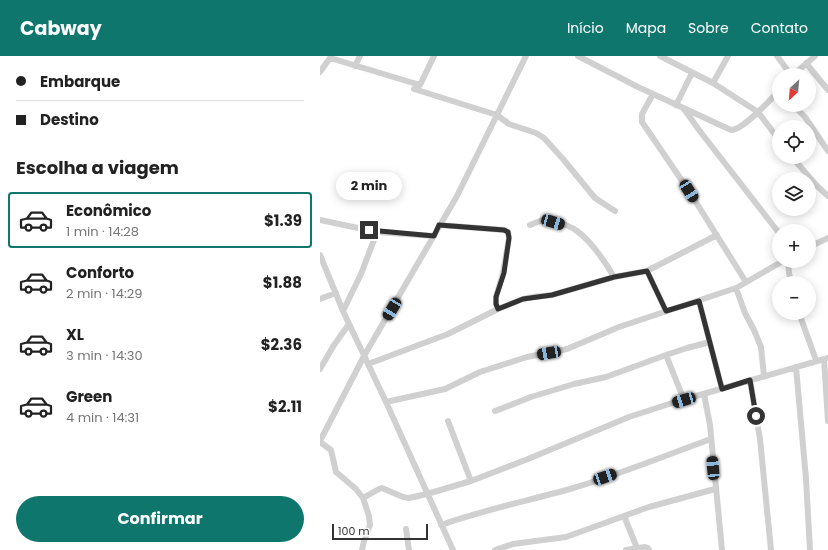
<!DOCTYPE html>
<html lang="pt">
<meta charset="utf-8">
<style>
:root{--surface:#fff;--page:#f2f2f2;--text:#222;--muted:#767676;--line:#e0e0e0;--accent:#0f766e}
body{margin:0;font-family:Poppins,sans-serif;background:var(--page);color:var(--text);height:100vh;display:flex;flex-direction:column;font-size:15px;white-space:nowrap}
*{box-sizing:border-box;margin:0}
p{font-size:13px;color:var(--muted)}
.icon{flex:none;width:22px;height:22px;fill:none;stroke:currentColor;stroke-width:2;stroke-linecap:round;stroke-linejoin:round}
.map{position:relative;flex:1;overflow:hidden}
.details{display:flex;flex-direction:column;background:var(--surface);width:320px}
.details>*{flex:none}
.guide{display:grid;align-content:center;height:88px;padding:0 16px;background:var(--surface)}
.needle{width:26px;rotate:206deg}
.fabs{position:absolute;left:452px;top:12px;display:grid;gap:8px}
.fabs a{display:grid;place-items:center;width:44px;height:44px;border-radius:50%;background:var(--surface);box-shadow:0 2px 10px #0003;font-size:20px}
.scale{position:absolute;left:12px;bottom:10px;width:96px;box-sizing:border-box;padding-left:4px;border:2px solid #333;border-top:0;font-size:11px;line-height:14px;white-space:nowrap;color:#333;-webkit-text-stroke:3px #fff;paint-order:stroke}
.end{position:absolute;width:18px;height:18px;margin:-9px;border:5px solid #333;background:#fff;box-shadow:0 0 0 2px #fff}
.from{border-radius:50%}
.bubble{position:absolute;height:28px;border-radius:14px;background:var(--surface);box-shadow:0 2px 10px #0003;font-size:13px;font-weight:700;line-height:28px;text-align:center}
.car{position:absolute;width:12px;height:24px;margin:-12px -6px;border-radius:5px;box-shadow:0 0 3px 1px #0007;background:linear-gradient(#222 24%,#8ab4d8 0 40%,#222 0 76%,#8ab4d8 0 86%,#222 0)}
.guide b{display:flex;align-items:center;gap:14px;height:38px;font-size:15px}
.guide b+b{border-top:1px solid var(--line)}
.guide i{width:10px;height:10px;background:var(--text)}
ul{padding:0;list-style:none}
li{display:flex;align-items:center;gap:12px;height:56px;margin:0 8px 6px;padding:0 8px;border:2px solid transparent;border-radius:4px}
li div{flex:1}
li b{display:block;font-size:15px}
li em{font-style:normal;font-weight:700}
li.active{border-color:var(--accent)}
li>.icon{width:36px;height:36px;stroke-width:1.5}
h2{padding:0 16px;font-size:18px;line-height:48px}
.primary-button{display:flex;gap:8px;margin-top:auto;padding:8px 16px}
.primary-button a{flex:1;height:46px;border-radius:24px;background:var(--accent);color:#fff;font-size:16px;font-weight:700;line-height:46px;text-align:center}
header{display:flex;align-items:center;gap:24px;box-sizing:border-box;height:56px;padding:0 20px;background:var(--accent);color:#fff}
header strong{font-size:19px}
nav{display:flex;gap:22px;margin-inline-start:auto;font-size:14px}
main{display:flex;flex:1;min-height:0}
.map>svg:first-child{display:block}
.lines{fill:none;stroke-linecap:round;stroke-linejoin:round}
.minor{stroke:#d0d0d0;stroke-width:6}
.route{stroke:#333;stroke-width:5}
</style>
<header>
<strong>Cabway</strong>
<nav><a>Início</a><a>Mapa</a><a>Sobre</a><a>Contato</a></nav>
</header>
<main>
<section class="details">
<div class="guide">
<b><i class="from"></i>Embarque</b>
<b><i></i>Destino</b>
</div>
<h2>Escolha a viagem</h2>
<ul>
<li class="active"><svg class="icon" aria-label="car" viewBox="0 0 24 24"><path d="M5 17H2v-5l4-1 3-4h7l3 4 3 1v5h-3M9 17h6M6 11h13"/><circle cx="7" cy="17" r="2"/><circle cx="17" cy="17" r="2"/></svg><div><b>Econômico</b><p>1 min · 14:28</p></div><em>$1.39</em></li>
<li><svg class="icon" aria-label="car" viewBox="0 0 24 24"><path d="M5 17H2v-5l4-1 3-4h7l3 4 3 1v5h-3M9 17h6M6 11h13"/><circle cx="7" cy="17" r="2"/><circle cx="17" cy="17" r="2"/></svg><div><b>Conforto</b><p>2 min · 14:29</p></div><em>$1.88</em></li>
<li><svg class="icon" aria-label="car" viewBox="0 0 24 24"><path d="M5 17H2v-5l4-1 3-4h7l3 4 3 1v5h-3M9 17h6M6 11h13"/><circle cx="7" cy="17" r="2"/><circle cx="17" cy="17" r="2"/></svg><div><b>XL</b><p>3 min · 14:30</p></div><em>$2.36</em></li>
<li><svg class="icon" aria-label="car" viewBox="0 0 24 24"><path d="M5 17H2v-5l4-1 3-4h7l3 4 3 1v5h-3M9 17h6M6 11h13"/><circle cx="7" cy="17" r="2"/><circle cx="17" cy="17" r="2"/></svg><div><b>Green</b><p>4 min · 14:31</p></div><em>$2.11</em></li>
</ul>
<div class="primary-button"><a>Confirmar</a></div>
</section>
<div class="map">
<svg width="508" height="494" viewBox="0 0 508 494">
<rect width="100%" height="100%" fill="#fff"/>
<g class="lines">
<!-- minor -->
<path class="minor" d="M 258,0 L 318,31 L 411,74 C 423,74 450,44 459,35
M 340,0 L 393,27 L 438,56 L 459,84
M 457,0 L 471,19
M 486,7 L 508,34
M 35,10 L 40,0
M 0,16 L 10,2 L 100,29 L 114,0
M 473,19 L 495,0
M 393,27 L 408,0
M 94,33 L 177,59 L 189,68 L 216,77 L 224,82 L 243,103 L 275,142 L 295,155
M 333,38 L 322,58 L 322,66 L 369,135 L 426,226
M 356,49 L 372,17
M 473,49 L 485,61 L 508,95
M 364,53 L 379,74 L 459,177
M 472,101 L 496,129 L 508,140
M 0,164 L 57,176 L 114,180
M 119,169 L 184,174 L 188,176 L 189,182 L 183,217 L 176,241 L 176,248 L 178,253
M 210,169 L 225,163 C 235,166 249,168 257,175 C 271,185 286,207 294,221
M 489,191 L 508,182
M 0,199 L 23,255 L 66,346 L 133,494
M 468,205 L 469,217 L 471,227
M 327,215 L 346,255
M 416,232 L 425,257 L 434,274 L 441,291 L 444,320
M 0,243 L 16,237
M 379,245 L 402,333
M 23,255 L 41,218 L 57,176
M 479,257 L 496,304
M 346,299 L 367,292 L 390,286
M 504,303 L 508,365
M 48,308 L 128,278 L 178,253 L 203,243 L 213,241 L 232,239 L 294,221 L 327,215 L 397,179
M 476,311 L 486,423 L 490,494
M 0,313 L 14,289 L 29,268
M 430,324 L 440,383 L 451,494
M 384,338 L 390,369 L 402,494
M 66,346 L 125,333 L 160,316 L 207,301 L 247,293 L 299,271 L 416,232 L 463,205
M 175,355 L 211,341 L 254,328 L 286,321 L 346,299 L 364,344
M 128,365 L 151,425
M 0,385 L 44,300 L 137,140 L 206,0
M 0,386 L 11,394 L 16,416 L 36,433 L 43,442 L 49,460 L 50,469 L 44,485 L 42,494
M 43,442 L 59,433 L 62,432 L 83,441 L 89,442 L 107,438 L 151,425 L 208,403 L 309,361 L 352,347 L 508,302
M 304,460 L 317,492
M 121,469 C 163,454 207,445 250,433 C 298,419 344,400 391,383
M 86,473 L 89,494
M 175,494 L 193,488 L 246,481 L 329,451 L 395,433
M 306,494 L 325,491 L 328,492 L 329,494"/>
</g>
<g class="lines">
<!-- route -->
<path class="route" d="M 49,174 L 114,180 L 119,169 L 184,174 L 188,176 L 189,182 L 184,217 L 176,241 L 176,248 L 178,253 L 203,243 L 232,239 L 294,221 L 327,215 L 346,255 L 379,245 L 402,333 L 430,324 L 436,360"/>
</g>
</svg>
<div class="fabs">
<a><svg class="needle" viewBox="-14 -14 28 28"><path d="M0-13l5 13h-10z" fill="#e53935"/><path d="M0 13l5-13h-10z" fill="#767676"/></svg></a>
<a><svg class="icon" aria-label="locate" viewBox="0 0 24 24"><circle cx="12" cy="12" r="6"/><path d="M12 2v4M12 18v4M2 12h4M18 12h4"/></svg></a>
<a><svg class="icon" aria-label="layers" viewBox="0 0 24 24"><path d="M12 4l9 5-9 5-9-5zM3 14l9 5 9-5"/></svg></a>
<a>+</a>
<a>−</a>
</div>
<div class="scale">100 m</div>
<i class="end from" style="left:436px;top:360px"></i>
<i class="end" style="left:49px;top:174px"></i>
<div class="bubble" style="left:16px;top:116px;width:66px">2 min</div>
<i class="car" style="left:369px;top:135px;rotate:148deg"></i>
<i class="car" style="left:233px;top:166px;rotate:106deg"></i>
<i class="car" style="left:72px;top:253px;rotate:211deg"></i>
<i class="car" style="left:229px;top:297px;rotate:260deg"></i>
<i class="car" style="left:364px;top:344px;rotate:254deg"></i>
<i class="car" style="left:393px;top:412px;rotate:355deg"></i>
<i class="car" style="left:285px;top:421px;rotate:71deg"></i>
</div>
</main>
